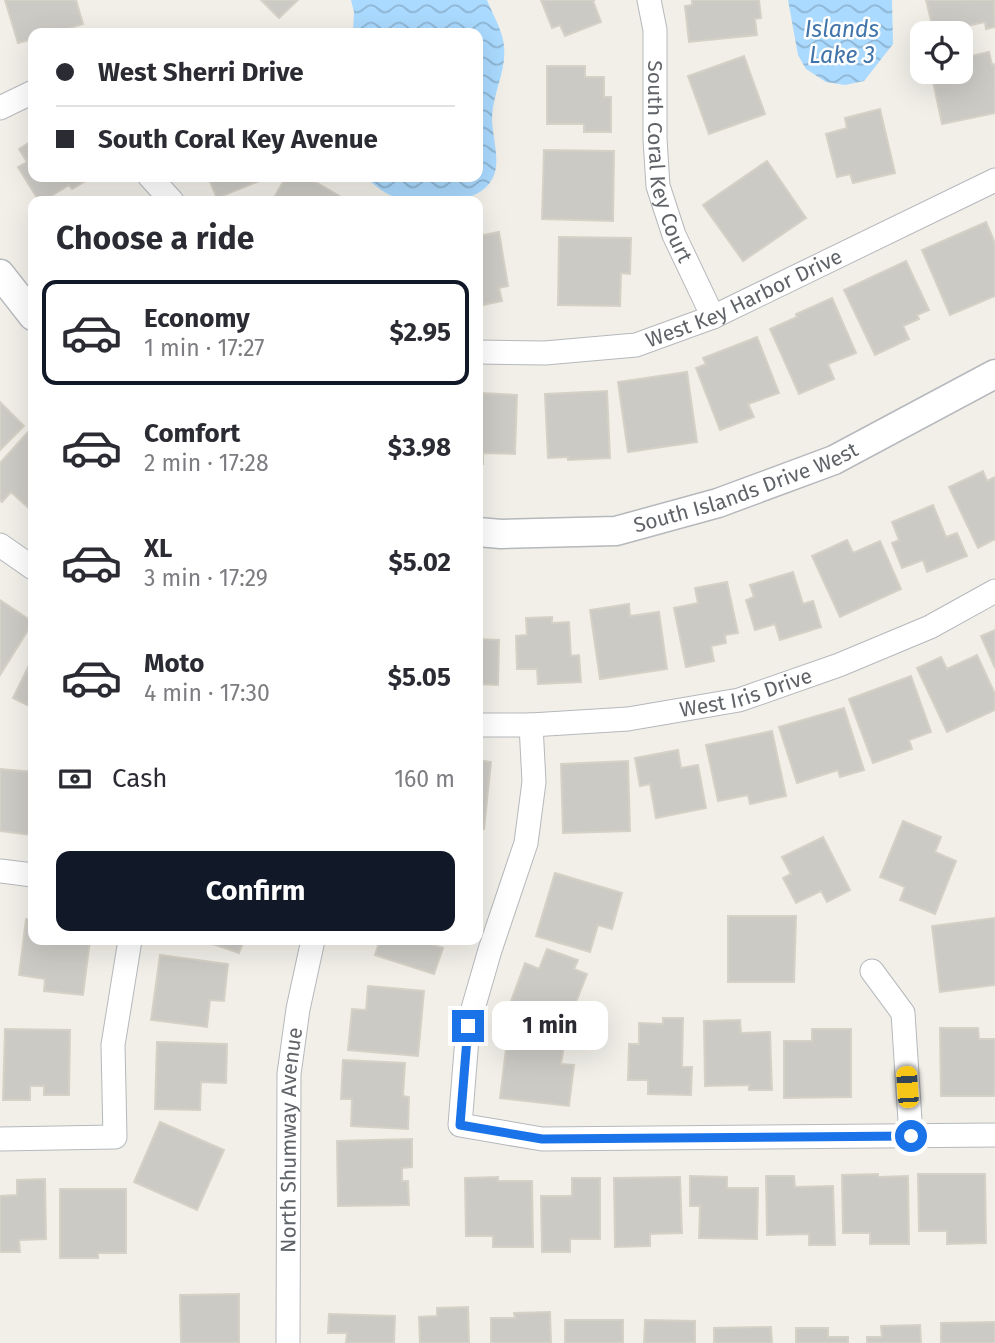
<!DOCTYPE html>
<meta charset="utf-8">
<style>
:root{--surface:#fff;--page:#f7f7f7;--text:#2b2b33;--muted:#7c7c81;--line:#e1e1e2;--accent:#111827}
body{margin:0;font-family:"Fira Sans",sans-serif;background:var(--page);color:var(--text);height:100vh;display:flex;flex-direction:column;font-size:26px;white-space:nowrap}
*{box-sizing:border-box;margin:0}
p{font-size:23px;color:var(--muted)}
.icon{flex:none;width:38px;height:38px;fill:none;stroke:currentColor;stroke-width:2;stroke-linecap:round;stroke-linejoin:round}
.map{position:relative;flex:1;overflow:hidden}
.details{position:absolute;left:28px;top:196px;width:455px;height:749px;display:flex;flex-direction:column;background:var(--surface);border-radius:14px;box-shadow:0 7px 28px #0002}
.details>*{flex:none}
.hud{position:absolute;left:28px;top:28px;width:455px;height:154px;border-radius:14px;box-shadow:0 7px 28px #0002;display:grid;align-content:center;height:154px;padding:0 28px;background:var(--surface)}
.controls{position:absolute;left:910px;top:21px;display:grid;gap:14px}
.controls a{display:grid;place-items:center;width:63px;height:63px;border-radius:14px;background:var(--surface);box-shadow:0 7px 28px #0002;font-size:35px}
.end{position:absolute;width:32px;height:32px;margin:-16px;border:9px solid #1a73e8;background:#fff;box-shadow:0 0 0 4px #fff}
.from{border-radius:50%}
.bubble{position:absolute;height:49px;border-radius:14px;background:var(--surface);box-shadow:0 7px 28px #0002;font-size:23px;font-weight:700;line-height:49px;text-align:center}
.car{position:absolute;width:21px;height:42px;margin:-21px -10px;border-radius:9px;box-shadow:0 0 5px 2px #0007;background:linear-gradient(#f5c518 24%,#345 0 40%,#f5c518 0 76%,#345 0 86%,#f5c518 0)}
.hud b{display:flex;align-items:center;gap:24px;height:66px;font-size:26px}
.hud b+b{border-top:2px solid var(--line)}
.hud i{width:18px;height:18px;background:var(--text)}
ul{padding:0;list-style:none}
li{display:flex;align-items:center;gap:21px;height:105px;margin:0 14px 10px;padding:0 14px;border:4px solid transparent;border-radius:14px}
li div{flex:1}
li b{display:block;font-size:26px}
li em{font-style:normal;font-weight:700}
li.active{border-color:var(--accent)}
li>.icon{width:63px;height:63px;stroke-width:1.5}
h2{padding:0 28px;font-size:32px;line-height:84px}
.pay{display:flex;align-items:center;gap:18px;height:77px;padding:0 28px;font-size:26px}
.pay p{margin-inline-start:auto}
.primary-button{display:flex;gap:14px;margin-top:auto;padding:14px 28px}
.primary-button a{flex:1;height:80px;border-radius:14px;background:var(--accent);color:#fff;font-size:28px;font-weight:700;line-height:80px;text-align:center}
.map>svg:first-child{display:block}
.water{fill:url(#water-waves)}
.building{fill:#cccac5;stroke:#d6d1c6;stroke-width:2}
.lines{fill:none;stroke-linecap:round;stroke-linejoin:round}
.minor-casing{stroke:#b5b8bc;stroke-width:25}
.tertiary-casing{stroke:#b5b8bc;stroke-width:31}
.minor{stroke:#fff;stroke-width:23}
.tertiary{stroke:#fff;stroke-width:28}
.route{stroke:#1a73e8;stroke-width:9}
.labels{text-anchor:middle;stroke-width:5;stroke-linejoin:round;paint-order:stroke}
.street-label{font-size:21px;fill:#5f6368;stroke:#fff}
.water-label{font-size:23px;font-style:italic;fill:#4174aa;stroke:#fff}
</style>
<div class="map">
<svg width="995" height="1343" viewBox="0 0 995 1343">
<defs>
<pattern id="water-waves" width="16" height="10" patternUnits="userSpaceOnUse" patternTransform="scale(1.75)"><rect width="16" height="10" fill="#aadaff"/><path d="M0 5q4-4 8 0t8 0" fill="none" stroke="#8eb4d2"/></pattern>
</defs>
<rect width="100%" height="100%" fill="#f1efe8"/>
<!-- water -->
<path class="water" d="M 351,0 L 487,0 C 492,13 500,26 503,40 C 509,67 493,90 492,118 C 492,139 504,168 488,185 C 475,200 452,201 433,201 C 403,201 389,200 366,177 L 478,177 L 478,33 L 353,33 L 354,12 Z
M 788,0 L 892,0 L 893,44 L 864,81 L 845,85 L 826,82 L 806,69 L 798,55 Z"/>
<!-- building -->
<path class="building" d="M 5,0 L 76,0 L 83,24 L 53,33 L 33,33 L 33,39 L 18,43 Z
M 261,0 L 298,0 L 279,18 Z
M 541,0 L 595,0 L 593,1 L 601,22 L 565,36 L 560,25 L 552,28 Z
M 692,0 L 759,0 L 761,18 L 755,19 L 757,35 L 689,42 L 685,6 L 692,5 Z
M 926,0 L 994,0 L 995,27 L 986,29 L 985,22 L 934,33 Z
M 989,52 L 992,65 L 995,64 L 995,113 L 942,124 L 931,72 L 961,72 L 961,58 Z
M 744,56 L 765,114 L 709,134 L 688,76 Z
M 547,66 L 585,66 L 585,77 L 604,77 L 604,97 L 611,97 L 611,132 L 584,132 L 584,124 L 547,124 Z
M 880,109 L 895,173 L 853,183 L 850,174 L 837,177 L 826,134 L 847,128 L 845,118 Z
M 33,140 L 33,177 L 92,177 L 72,189 L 69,185 L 43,201 L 39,201 L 18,167 L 27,162 L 19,149 Z
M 544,150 L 614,151 L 613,221 L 542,219 Z
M 767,161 L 806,218 L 743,261 L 703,205 Z
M 208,177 L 269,177 L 217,198 Z
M 286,177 L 307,177 L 348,201 L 272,201 Z
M 986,222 L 995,243 L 995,296 L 950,315 L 922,250 Z
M 499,232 L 508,286 L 499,288 L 502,301 L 478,306 L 478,236 Z
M 559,237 L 631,238 L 630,274 L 621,273 L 620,306 L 558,305 Z
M 906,261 L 929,310 L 917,315 L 919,319 L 903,326 L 909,339 L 875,355 L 844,290 Z
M 832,298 L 856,353 L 828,364 L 834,379 L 799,394 L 770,329 L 797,317 L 796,314 Z
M 757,337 L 779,393 L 748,404 L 754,417 L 720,430 L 696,368 L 706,364 L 703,358 Z
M 687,372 L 697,442 L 628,452 L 618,382 Z
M 607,391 L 610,458 L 568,460 L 568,457 L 548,458 L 545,394 Z
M 480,393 L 517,395 L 515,454 L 483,453 L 483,464 L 478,464 L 478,398 Z
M 0,402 L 24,426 L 0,450 Z
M 29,431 L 33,435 L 33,512 L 11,492 L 2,502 L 0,500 L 0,463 Z
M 983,471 L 987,481 L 995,477 L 995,539 L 978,548 L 949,487 Z
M 933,505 L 946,537 L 957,533 L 967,556 L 927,572 L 923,560 L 902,568 L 892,543 L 899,540 L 892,522 Z
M 847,540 L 853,553 L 880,541 L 901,589 L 840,617 L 812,556 Z
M 793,572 L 803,604 L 813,601 L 821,627 L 780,640 L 775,624 L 755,630 L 746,600 L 754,597 L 750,585 Z
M 727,582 L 738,633 L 725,635 L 726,643 L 711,646 L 714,661 L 686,667 L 674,608 L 698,603 L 695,588 Z
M 0,600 L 33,622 L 0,675 Z
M 629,604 L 630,616 L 659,612 L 667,669 L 600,679 L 590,610 Z
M 552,617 L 552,623 L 569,622 L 571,656 L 579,655 L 581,682 L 538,684 L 537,669 L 517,669 L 516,636 L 527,635 L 526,618 Z
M 995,630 L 995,668 L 981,636 Z
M 478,639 L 499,640 L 498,685 L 478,684 Z
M 977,655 L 995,694 L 995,710 L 947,732 L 917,668 L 941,657 L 947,669 Z
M 33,657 L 33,708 L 13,698 Z
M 911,676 L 931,732 L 909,740 L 912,749 L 873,763 L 849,699 Z
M 844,708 L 864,770 L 840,777 L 838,770 L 797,783 L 779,727 Z
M 772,731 L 786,796 L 750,804 L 748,795 L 718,801 L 706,745 Z
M 678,750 L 681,768 L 698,765 L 706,808 L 656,818 L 650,784 L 640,786 L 635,758 Z
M 478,760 L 491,762 L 484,829 L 478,828 Z
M 628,761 L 630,831 L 563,833 L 561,764 Z
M 0,769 L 33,772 L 33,835 L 0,831 Z
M 903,821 L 941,837 L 935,852 L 956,861 L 935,914 L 900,900 L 905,887 L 880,877 Z
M 823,837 L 850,890 L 827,902 L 821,891 L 796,903 L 783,878 L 791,874 L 782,857 Z
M 555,873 L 622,893 L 612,929 L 598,925 L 590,952 L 536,936 Z
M 728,916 L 796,916 L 794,982 L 728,982 Z
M 995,918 L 995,985 L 940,992 L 932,926 Z
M 26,919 L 33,920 L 33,940 L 90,940 L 83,995 L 44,991 L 45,979 L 19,975 Z
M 201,940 L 244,940 L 239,953 Z
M 378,940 L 432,940 L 430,944 L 443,948 L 434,974 L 375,955 L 380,940 Z
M 547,949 L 578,960 L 574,969 L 587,974 L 571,1015 L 536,1002 L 532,1012 L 510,1004 L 525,963 L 539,969 Z
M 160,955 L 228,964 L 224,1001 L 210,1000 L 207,1027 L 151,1020 Z
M 368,986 L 424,991 L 418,1056 L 348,1050 L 352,1009 L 366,1010 Z
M 663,1018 L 683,1018 L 682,1067 L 692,1067 L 691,1095 L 648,1094 L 648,1080 L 628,1080 L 629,1044 L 639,1044 L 639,1023 L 663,1024 Z
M 740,1020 L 741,1033 L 770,1032 L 772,1090 L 749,1090 L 749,1085 L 705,1086 L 704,1021 Z
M 940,1028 L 978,1028 L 979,1039 L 995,1039 L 995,1096 L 941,1096 Z
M 5,1029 L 70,1030 L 69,1095 L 44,1095 L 44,1086 L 30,1086 L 30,1100 L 3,1100 Z
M 812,1029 L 851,1029 L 851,1097 L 784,1098 L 784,1041 L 812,1041 Z
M 508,1032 L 565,1039 L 561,1064 L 574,1065 L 569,1106 L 500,1098 Z
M 157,1042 L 227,1044 L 226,1083 L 201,1082 L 200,1110 L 155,1109 Z
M 343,1060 L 405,1063 L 403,1096 L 409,1097 L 408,1129 L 351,1126 L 352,1099 L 341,1099 Z
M 160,1122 L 224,1150 L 197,1210 L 134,1182 Z
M 412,1139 L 412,1167 L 402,1168 L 402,1181 L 408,1181 L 409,1205 L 338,1206 L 337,1141 Z
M 878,1174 L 878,1177 L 908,1176 L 909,1244 L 870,1244 L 870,1233 L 843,1233 L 842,1175 Z
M 918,1174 L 985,1174 L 986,1243 L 947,1244 L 947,1231 L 919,1231 Z
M 690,1176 L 727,1177 L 727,1188 L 758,1188 L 757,1239 L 699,1238 L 700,1206 L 690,1206 Z
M 766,1176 L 794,1176 L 795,1187 L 833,1186 L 835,1245 L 809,1245 L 809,1234 L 767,1235 Z
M 498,1177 L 498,1181 L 532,1181 L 533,1247 L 493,1247 L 493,1236 L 466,1236 L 465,1178 Z
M 680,1177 L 682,1233 L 650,1234 L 650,1246 L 615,1247 L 614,1178 Z
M 572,1178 L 600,1178 L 600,1239 L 570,1239 L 570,1252 L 542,1252 L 541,1196 L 572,1196 Z
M 45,1179 L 46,1239 L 19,1240 L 20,1252 L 0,1252 L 0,1196 L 17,1195 L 17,1180 Z
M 60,1189 L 126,1189 L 126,1253 L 98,1253 L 98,1258 L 60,1258 Z
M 239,1294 L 239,1343 L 181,1343 L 180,1295 Z
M 468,1307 L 469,1343 L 420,1343 L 419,1317 L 437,1316 L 437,1308 Z
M 550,1312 L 551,1343 L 491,1343 L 491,1318 L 515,1318 L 514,1313 Z
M 329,1314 L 395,1316 L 394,1343 L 346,1343 L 347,1333 L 328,1333 Z
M 565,1320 L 623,1320 L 623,1343 L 565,1343 Z
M 645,1320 L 695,1321 L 695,1343 L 644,1343 Z
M 995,1322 L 995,1343 L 941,1343 L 941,1323 Z
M 920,1325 L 921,1343 L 867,1343 L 867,1337 L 882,1337 L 881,1326 Z
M 771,1327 L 772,1343 L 714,1343 L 714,1328 Z
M 796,1328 L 828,1328 L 828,1337 L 848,1337 L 848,1343 L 796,1343 Z"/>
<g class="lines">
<!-- minor casing -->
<g class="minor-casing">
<g id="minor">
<path id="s1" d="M 649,0 L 655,30 L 655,139 L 658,186 L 674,235 L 713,317"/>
<path d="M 0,108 L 33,92"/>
<path d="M 150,177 L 172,201"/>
<path id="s2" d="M 478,352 L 545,353 L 636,345 L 713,317 L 995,180"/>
<path d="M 0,545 L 33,568"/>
<path id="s3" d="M 478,725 L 531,725 L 628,719 L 739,700 L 839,665 L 930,627 L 995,591"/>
<path d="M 531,725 L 534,782 L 526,843 L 490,950 L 468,1026 L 460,1125 L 542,1139 L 995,1135"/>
<path d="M 0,871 L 33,875"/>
<path d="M 872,971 L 903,1013 L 911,1136"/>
<path d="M 0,1139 L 115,1137 L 113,1045 L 130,940"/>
<path id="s4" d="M 288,1343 L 289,1074 L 298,1009 L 313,940"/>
</g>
</g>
<!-- tertiary casing -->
<g class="tertiary-casing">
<g id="tertiary">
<path d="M 0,274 L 33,316"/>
<path id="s5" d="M 478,532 L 501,534 L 616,531 L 718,503 L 834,460 L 995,374"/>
</g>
</g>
<!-- minor -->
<use href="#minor" class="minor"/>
<!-- tertiary -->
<use href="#tertiary" class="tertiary"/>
</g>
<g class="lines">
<!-- route -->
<path class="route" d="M 468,1026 L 460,1125 L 542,1139 L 911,1136"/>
</g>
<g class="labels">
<!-- street labels -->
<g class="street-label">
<text dy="7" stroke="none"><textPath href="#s1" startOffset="164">South Coral Key Court</textPath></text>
<text dy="7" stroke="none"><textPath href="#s2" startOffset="276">West Key Harbor Drive</textPath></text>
<text dy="7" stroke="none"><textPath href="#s5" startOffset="275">South Islands Drive West</textPath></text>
<text dy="7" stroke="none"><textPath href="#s3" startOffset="271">West Iris Drive</textPath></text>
<text dy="7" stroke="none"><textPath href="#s4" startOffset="203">North Shumway Avenue</textPath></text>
</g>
<!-- water labels -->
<g class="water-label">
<text x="842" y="37">Islands<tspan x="842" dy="26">Lake 3</tspan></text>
</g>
</g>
</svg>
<div class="controls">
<a><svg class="icon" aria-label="locate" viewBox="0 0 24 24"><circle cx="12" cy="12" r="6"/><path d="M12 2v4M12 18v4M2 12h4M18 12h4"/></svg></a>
</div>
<i class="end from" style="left:911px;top:1136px"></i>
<i class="end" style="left:468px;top:1026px"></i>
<div class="bubble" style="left:492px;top:1001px;width:116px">1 min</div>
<i class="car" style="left:907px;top:1087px;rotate:356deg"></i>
<div class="hud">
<b><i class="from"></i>West Sherri Drive</b>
<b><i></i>South Coral Key Avenue</b>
</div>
<section class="details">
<h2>Choose a ride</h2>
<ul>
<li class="active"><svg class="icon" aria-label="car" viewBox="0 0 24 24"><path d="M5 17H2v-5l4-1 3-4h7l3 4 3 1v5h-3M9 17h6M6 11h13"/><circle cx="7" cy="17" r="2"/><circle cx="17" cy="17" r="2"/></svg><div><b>Economy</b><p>1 min · 17:27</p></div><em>$2.95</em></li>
<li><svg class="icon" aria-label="car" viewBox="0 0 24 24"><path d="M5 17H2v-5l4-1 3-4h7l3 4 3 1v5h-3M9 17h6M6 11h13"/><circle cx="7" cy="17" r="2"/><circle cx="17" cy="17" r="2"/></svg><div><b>Comfort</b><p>2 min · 17:28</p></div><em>$3.98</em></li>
<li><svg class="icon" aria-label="car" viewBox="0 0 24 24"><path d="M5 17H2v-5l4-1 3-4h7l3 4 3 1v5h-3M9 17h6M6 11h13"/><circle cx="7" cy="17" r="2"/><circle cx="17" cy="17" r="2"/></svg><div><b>XL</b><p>3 min · 17:29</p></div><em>$5.02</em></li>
<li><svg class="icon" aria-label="car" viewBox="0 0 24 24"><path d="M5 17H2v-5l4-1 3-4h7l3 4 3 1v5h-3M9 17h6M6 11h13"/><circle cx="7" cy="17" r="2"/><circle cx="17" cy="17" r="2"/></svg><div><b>Moto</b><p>4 min · 17:30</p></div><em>$5.05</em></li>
</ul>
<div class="pay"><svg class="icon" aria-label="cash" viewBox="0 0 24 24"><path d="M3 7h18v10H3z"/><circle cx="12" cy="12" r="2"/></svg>Cash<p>160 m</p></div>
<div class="primary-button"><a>Confirm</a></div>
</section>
</div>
